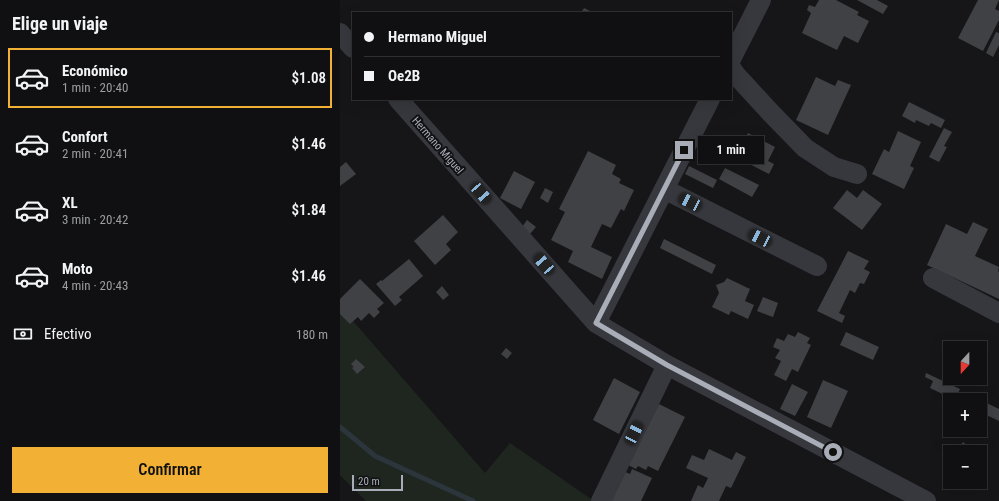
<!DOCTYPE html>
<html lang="es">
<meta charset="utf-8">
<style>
:root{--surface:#101012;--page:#19191b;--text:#f1f3f6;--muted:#9c9d9f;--line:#303032;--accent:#f2b134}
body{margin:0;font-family:"Roboto Condensed",sans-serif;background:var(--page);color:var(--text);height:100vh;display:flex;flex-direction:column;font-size:15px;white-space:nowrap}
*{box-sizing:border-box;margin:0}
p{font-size:13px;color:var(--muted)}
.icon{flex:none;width:22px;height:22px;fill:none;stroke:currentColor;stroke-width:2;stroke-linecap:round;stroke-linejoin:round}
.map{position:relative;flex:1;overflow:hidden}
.side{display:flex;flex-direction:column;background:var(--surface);width:340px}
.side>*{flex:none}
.hud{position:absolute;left:12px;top:12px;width:380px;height:88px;border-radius:0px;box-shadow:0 4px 16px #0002,0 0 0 1px var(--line);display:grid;align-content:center;height:88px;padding:0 12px;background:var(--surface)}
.needle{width:26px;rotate:201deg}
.buttons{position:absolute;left:603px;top:341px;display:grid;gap:8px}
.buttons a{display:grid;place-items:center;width:44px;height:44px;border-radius:0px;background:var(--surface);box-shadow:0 4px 16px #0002,0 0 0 1px var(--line);font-size:20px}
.scale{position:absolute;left:12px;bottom:10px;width:51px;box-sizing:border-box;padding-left:4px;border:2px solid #a8adb8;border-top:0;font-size:11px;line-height:14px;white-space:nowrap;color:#a8adb8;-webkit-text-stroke:3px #111113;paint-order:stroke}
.end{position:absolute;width:18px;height:18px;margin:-9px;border:5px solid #a8adb8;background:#111;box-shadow:0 0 0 2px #111}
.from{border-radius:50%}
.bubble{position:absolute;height:28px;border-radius:0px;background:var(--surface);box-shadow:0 4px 16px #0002,0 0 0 1px var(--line);font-size:13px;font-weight:600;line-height:28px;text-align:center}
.car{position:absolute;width:12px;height:24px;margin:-12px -6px;border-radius:5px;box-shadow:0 0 3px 1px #0007;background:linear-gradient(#222 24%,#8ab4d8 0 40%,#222 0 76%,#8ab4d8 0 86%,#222 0)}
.hud b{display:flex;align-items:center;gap:14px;height:38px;font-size:15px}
.hud b+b{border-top:1px solid var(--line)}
.hud i{width:10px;height:10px;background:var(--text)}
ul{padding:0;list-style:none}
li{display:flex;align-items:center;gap:12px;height:60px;margin:0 8px 6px;padding:0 4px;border:2px solid transparent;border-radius:0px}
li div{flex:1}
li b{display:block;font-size:15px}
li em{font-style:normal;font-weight:600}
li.selected{border-color:var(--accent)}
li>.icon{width:36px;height:36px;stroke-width:1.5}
h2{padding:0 12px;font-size:18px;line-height:48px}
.pay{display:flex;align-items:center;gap:10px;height:44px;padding:0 12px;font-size:15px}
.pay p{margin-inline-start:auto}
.cta{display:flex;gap:8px;margin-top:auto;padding:8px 12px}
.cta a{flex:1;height:46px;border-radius:0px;background:var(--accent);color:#111;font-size:16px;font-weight:600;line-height:46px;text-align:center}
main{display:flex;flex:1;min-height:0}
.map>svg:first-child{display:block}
.green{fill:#1e261f}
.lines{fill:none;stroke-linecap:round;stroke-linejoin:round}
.stream{stroke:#2c353c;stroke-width:5}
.building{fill:#404145}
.minor{stroke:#37383d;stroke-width:20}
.route{stroke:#a8adb8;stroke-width:5}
.labels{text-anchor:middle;stroke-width:4;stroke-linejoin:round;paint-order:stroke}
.street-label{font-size:11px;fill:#a8adb8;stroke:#111113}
</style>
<main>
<section class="side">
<h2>Elige un viaje</h2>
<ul>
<li class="selected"><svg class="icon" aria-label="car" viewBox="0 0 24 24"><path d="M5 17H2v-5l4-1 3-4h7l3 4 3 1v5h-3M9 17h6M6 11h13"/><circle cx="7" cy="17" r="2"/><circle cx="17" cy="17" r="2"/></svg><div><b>Económico</b><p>1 min · 20:40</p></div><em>$1.08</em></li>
<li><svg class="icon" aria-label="car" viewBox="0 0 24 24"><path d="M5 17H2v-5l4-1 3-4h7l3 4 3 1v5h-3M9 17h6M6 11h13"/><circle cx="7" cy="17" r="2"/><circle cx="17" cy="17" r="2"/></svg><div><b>Confort</b><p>2 min · 20:41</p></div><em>$1.46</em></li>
<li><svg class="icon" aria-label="car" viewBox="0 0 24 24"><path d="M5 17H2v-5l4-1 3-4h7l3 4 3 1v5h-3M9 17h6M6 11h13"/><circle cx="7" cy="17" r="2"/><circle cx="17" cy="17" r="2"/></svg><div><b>XL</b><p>3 min · 20:42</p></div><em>$1.84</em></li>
<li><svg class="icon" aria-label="car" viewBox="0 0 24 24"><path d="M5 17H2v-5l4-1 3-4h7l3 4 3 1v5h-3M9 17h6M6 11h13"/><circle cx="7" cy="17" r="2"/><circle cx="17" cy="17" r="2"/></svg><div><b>Moto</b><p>4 min · 20:43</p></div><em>$1.46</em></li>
</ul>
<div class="pay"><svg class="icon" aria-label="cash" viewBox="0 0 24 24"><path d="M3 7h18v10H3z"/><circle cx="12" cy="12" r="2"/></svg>Efectivo<p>180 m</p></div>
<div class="cta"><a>Confirmar</a></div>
</section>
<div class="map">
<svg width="659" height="501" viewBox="0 0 659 501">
<rect width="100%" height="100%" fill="#161618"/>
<!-- green -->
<path class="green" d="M 0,306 L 145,473 L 170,443 L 254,501 L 26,501 L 0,475 Z"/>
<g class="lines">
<!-- stream -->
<path class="stream" d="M 0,427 L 35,456 L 133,501"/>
</g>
<!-- building -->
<path class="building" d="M 479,0 L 496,0 L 519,12 L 517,15 L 529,21 L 518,43 L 504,36 L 497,50 L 462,33 L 471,13 L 467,10 L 469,5 L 475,7 Z
M 517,0 L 537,0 L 548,6 L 543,14 Z
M 638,0 L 659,0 L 655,9 L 659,11 L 659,20 L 643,51 L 618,38 Z
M 244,8 L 254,13 L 241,13 Z
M 656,32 L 659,33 L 659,45 L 653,57 L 646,53 Z
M 476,77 L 495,86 L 498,80 L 511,85 L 488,135 L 456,120 Z
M 569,102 L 605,120 L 601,128 L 591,123 L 589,126 L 576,120 L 575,123 L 562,116 Z
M 604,128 L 612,132 L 604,146 L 607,147 L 599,162 L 589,157 Z
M 558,131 L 581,142 L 570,166 L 574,168 L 564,189 L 532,174 L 544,149 L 549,152 Z
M 408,133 L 435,147 L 428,161 L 434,164 L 429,174 L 396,157 Z
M 248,151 L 276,165 L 272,174 L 281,179 L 279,183 L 294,190 L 284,211 L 281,209 L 271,228 L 262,224 L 251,247 L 272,257 L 262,279 L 228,262 L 233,251 L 211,240 L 225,212 L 219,209 Z
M 6,162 L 16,174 L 0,186 L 0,167 Z
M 349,166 L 377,180 L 373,188 L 345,174 Z
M 385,168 L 419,185 L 412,197 L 379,179 Z
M 174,171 L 195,182 L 181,209 L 160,198 Z
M 205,188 L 213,192 L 208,203 L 200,198 Z
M 507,190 L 517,198 L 523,190 L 542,204 L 522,230 L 493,208 Z
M 103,215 L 118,232 L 106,244 L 111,250 L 95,265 L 74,241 Z
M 187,220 L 196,227 L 190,234 L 182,227 Z
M 633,222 L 648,229 L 635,256 L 659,267 L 658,271 L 659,272 L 659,299 L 587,265 L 606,224 L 627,234 Z
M 324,239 L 376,265 L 372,274 L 320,248 Z
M 508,251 L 529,261 L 524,269 L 530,272 L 524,284 L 520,283 L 515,293 L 510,290 L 499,313 L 505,316 L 502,323 L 477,311 Z
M 69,259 L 83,276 L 59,297 L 62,300 L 55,306 L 36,284 L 41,280 L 42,281 Z
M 387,278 L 410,289 L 405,301 L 414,305 L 408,319 L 391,311 L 389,315 L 372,307 L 379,293 L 376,285 L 384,282 Z
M 20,279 L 44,303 L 37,309 L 40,312 L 34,318 L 29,313 L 21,321 L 18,317 L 10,324 L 0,314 L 0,299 Z
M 102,286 L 109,295 L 103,300 L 96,292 Z
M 423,297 L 438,303 L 433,317 L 417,311 Z
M 458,332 L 470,338 L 467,343 L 471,345 L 458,372 L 452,369 L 446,381 L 434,375 L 441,361 L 435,358 L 440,350 L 433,347 L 437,338 L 444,341 L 448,334 L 455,337 Z
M 506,332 L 539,347 L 533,360 L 500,345 Z
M 166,348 L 172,353 L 167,359 L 161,354 Z
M 16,359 L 25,367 L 17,374 L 12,368 L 14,367 L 11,364 Z
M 586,373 L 620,389 L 615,400 L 590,388 L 593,381 L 585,377 Z
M 274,378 L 300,392 L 279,434 L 253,420 Z
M 483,380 L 508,391 L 491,428 L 467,417 Z
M 452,384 L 468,392 L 455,416 L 440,409 Z
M 624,392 L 659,409 L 659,421 L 640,412 L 640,400 L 620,400 Z
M 319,404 L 345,417 L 318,471 L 308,466 L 306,470 L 298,466 L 296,469 L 288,465 Z
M 623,442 L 635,452 L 616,452 Z
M 369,449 L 392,460 L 396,452 L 406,457 L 391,488 L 386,486 L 379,501 L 351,501 L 358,485 L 363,488 L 368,478 L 346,468 L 352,455 L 364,460 Z
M 610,461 L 610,474 L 603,470 Z
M 292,469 L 312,478 L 301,501 L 269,501 L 283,471 L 290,474 Z"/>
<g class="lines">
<!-- minor -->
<path class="minor" d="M 0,33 L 13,48
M 391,59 L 421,0
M 391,68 L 396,75 L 430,112 L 465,148 L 494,167 L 517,174
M 58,99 L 256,323 L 327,365 L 586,501
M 324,189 L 477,266
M 593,278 L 659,313
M 256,323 L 370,99
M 261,501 L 327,365"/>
</g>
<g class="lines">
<!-- route -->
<path class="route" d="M 344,150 L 256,323 L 327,365 L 493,452"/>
</g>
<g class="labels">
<!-- street labels -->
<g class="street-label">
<text transform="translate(98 145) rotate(49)" y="4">Hermano Miguel</text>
</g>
</g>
</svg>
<div class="buttons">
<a><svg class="needle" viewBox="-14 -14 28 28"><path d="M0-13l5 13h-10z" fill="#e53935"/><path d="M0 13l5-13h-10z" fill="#9c9d9f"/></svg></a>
<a>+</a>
<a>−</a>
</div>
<div class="scale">20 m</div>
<i class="end from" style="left:493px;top:452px"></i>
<i class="end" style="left:344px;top:150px"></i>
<div class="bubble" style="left:358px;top:136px;width:66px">1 min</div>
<i class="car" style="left:141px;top:193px;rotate:139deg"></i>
<i class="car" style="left:350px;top:202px;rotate:297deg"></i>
<i class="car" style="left:420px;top:238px;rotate:297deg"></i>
<i class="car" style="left:204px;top:264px;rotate:319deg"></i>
<i class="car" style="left:294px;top:433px;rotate:26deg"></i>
<div class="hud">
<b><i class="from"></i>Hermano Miguel</b>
<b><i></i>Oe2B</b>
</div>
</div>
</main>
